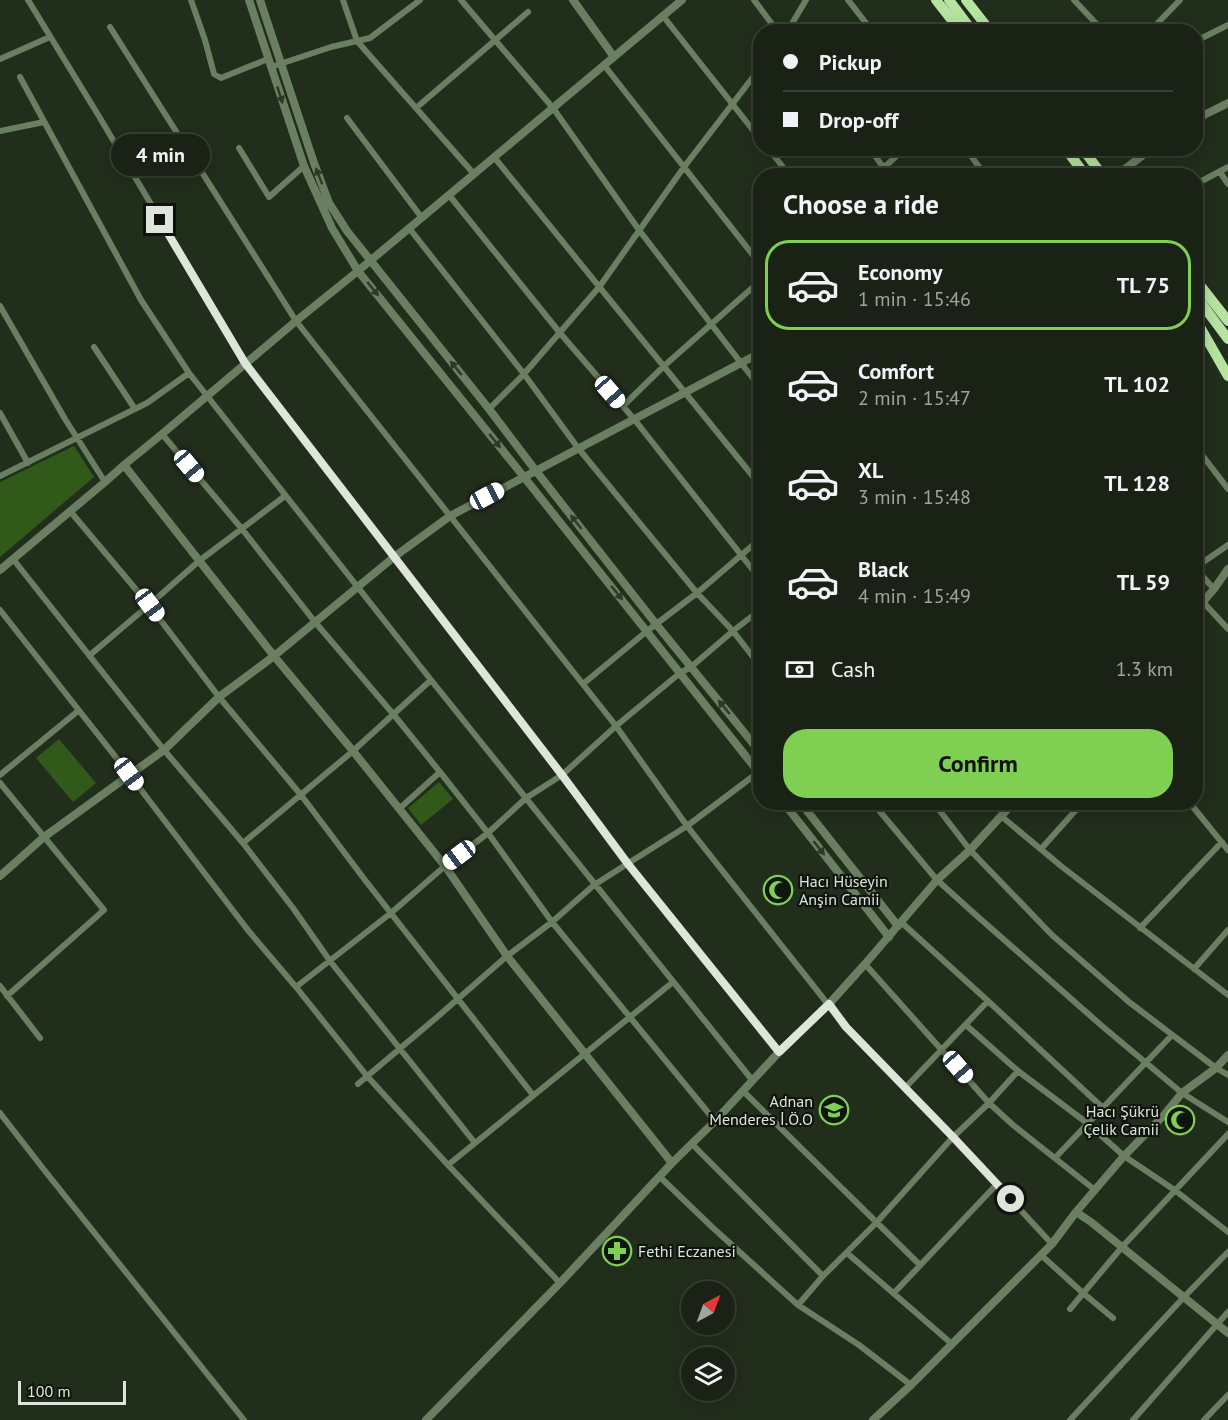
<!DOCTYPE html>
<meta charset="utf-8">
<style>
:root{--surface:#1a2215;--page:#272f22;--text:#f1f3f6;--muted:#9fa4a0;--line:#383f34;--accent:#7fd052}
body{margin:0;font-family:"PT Sans",sans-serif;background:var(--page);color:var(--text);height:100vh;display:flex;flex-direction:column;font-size:22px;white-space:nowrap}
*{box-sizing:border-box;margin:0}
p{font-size:20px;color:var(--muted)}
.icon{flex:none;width:33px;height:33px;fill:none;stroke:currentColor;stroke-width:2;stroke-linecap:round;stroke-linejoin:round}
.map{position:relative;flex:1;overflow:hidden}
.drawer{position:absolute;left:753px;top:168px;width:450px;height:642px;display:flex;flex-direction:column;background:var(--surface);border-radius:24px;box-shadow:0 3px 15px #0003,0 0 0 2px var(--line)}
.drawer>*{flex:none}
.banner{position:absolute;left:753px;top:24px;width:450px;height:132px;border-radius:24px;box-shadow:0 3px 15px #0003,0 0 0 2px var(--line);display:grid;align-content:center;height:132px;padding:0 30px;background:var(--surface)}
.needle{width:39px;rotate:41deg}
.controls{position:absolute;left:681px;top:1281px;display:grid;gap:12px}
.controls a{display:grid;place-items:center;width:54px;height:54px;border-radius:50%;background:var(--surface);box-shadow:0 3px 15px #0003,0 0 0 2px var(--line);font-size:30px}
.scale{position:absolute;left:18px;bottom:15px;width:108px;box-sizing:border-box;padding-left:6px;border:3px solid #dee6db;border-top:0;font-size:16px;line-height:21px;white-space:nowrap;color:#dee6db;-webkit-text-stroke:4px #0f140c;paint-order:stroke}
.end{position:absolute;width:27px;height:27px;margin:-14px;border:8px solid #dee6db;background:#111;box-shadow:0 0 0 3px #111}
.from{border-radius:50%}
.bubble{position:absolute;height:42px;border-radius:21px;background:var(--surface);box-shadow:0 3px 15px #0003,0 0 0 2px var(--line);font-size:20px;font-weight:800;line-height:42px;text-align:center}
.car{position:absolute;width:18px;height:36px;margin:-18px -9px;border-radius:8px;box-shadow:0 0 4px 2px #0007;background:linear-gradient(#fff 24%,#345 0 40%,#fff 0 76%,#345 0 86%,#fff 0)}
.banner b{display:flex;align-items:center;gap:21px;height:57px;font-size:22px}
.banner b+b{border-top:2px solid var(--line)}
.banner i{width:15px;height:15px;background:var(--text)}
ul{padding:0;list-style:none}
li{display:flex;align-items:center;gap:18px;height:90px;margin:0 12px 9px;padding:0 18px;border:3px solid transparent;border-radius:24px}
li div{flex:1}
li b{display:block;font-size:22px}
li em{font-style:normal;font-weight:800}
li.selected{border-color:var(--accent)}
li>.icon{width:54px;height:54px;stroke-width:1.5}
h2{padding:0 30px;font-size:27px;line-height:72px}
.pay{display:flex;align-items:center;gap:15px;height:66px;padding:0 30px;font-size:22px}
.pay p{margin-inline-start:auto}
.primary-button{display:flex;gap:12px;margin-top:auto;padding:12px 30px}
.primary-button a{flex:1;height:69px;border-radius:24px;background:var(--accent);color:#111;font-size:24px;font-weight:800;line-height:69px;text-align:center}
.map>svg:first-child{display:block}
.green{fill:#31591a}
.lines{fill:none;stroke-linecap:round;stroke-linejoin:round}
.minor{stroke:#6a7e61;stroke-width:6}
.tertiary{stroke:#6a7e61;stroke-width:8}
.trunk{stroke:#b6e3a0;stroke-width:10}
.oneway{fill:#2f392a}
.route{stroke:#dee6db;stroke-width:8}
.labels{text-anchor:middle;stroke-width:4.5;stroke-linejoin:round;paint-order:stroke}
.poi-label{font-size:16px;fill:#dee6db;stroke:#0f140c;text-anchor:start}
</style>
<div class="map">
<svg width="1228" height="1420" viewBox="0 0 1228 1420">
<rect width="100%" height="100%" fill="#222e1c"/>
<!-- green -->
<path class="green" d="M 74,446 L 94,477 L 0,557 L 0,482 Z
M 59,739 L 96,783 L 73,802 L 36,758 Z
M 439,782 L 453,799 L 421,825 L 408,808 Z"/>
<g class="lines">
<!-- minor -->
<path class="minor" d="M 28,0 L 100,118 L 245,363 L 562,775 L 628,864 L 779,1052
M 191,0 L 205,40 L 214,74 L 221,78 L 268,59
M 343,0 L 357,41 L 474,174
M 461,0 L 553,108 L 639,230 L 741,363 L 760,387
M 754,0 L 778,32
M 848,0 L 873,32
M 1074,0 L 1104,32
M 663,16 L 760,139
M 110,27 L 296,321 L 616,726 L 687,826 L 846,1027 L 953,1137 L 1052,1244
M 787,32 L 806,0
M 1149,32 L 1180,0
M 1196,41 L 1228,25
M 0,59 L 50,37
M 604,65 L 760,264
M 271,67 L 331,47 L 370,38 L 420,0
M 20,77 L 141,300 L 189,373 L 431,680 L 753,1081
M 416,108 L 528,12
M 347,118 L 422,218
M 0,131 L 44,122
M 239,148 L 269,197 L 304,166
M 768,148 L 790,176
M 869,148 L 890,176
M 965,148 L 986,176
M 494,157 L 760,485
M 1220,172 L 1228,184
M 875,176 L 905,148
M 1196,184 L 1228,167
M 449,195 L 560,333 L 634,419 L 760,579
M 409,228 L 524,374 L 578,448 L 697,593 L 733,631 L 760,666
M 0,306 L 65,419 L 105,482
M 94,347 L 135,409
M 623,406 L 664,366 L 760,281
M 489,409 L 524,374 L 600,286 L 684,167 L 760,68
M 0,413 L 28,463
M 162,434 L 242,529 L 315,622 L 394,715 L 440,772 L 488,833 L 552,922 L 715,1121
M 1196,447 L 1228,489
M 0,476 L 147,403 L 189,373
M 70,511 L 149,605 L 219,697 L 301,795 L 365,880 L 533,1095
M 13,559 L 164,750 L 243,843 L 293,908 L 330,961 L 475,1143
M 1196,567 L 1228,545
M 1196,569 L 1214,589
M 1203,602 L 1228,629
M 0,610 L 129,774 L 247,929 L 296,987 L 367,1076 L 448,1165 L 560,1283
M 90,655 L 149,605 L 199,561 L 285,496
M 583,684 L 647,631 L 697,593 L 760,539
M 0,775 L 78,711
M 0,783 L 104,910 L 7,996
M 872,802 L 937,880 L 977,916 L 1102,1026 L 1182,1093 L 1228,1122
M 933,802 L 970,850 L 1052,935 L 1129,1002 L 1216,1068 L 1228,1075
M 1189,802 L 1228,850
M 399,809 L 440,772
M 1001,816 L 1061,866 L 1228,995
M 243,843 L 353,751 L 431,680
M 1041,849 L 1083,802
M 901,922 L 988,1001 L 1102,1107
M 1140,928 L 1222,842
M 865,964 L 989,1103 L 1013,1125 L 1095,1190
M 1194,969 L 1228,930
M 0,986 L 40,1038
M 296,987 L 391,913 L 445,866 L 488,833 L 526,798 L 562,775 L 616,726 L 680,673 L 691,667 L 733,631 L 760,610
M 966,1025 L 1018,1071 L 1087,1123 L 1124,1156 L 1176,1191 L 1228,1232
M 358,1084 L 436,1018 L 507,956 L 552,922 L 594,885 L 687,826 L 760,771
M 905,1088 L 988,1001
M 743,1091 L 920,1265
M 0,1113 L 45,1171 L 244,1420
M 692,1144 L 823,1276
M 1055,1158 L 1172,1035
M 448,1165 L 673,982
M 660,1177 L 712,1227 L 798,1305 L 859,1345 L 911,1385
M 847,1253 L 952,1344
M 1041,1255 L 1083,1293 L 1113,1318
M 894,1293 L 997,1184
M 798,1305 L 823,1276 L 877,1222 L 953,1137 L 989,1103 L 1018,1071
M 1070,1309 L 1122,1247 L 1228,1134
M 1070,1420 L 1184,1297 L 1228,1252
M 1133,1420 L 1228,1312
M 1204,1420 L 1228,1395"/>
<!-- tertiary -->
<path class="tertiary" d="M 249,0 L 304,166 L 332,228 L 358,271 L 524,477 L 760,774
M 260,0 L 314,163 L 329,203 L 347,231 L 489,409 L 536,471 L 656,624 L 760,752
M 573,0 L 614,57
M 1196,119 L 1228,103
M 1116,176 L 1152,148
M 124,465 L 274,656 L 353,751 L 445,866 L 507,956 L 672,1163
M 0,570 L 105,482 L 124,465 L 162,434 L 296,321 L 358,271 L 682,0
M 1196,610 L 1214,589 L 1228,569
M 783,802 L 889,937
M 800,802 L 898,926
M 0,876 L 44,837 L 164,750 L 219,697 L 274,656 L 394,557 L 450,516 L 760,353
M 1076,1212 L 1091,1222 L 1228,1333
M 426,1420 L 560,1283 L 672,1163 L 715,1121 L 779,1052 L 829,1004 L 865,964 L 937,880 L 970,850 L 1014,802
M 873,1420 L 911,1385 L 1052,1244 L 1076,1212 L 1124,1156 L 1164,1115 L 1182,1093 L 1216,1068 L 1228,1055"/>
<!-- trunk -->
<path class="trunk" d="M 936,0 L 961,32
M 949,0 L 973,32
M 966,0 L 991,32
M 1065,148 L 1086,176
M 1082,148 L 1103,176
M 1196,280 L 1228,321
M 1196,296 L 1228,339
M 1196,320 L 1228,376"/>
</g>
<!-- one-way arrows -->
<defs><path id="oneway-solid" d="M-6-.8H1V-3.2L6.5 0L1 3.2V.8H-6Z" transform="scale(1.5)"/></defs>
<g class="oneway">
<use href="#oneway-solid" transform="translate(280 95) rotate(72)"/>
<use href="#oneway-solid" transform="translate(319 176) rotate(-111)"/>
<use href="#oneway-solid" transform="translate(373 289) rotate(51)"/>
<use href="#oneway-solid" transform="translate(456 368) rotate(-129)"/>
<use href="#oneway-solid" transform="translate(495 441) rotate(51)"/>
<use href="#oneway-solid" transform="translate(576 522) rotate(-128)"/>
<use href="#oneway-solid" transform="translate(617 593) rotate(51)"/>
<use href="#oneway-solid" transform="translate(724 707) rotate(-129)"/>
<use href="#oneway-solid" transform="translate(819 848) rotate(52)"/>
</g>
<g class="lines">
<!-- route -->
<path class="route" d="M 160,220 L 245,363 L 562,775 L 628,864 L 779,1052 L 829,1004 L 846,1027 L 953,1137 L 1011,1199"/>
</g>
<!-- icons -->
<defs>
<g id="mosque-ring" transform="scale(1.5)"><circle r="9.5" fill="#0f140c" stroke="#7fd052" stroke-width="1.5"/><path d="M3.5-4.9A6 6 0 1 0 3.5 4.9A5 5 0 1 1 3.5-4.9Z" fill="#7fd052"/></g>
<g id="school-ring" transform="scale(1.5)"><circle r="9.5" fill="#0f140c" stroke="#7fd052" stroke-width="1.5"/><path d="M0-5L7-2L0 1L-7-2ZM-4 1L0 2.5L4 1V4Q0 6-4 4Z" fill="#7fd052"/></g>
<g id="pharmacy-ring" transform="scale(1.5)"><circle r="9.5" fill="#0f140c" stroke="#7fd052" stroke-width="1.5"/><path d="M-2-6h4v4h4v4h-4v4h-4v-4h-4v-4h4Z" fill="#7fd052"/></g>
</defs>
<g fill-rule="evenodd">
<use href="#mosque-ring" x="778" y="890"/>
<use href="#school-ring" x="834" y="1110"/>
<use href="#mosque-ring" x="1180" y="1120"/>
<use href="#pharmacy-ring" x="617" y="1251"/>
</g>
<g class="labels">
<!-- poi labels -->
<g class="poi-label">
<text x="799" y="887">Hacı Hüseyin<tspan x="799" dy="18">Anşin Camii</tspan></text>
<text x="813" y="1107" text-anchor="end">Adnan<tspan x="813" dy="18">Menderes İ.Ö.O</tspan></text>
<text x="1159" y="1117" text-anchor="end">Hacı Şükrü<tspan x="1159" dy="18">Çelik Camii</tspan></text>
<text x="638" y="1257">Fethi Eczanesi</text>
</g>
</g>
</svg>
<div class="controls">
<a><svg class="needle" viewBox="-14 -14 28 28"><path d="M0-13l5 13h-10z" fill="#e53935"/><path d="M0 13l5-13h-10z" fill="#9fa4a0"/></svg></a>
<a><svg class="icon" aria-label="layers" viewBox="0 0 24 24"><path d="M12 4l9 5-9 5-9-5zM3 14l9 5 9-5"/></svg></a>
</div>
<div class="scale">100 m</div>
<i class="end from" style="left:1011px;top:1199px"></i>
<i class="end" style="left:160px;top:220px"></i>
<div class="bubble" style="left:111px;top:134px;width:99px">4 min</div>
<i class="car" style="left:610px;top:392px;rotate:139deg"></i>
<i class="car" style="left:189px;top:466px;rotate:140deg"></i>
<i class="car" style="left:487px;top:496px;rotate:62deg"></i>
<i class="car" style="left:150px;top:605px;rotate:143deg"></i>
<i class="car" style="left:129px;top:774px;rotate:143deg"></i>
<i class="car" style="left:459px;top:855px;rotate:233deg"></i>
<i class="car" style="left:958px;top:1067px;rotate:139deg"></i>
<div class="banner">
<b><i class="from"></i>Pickup</b>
<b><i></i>Drop-off</b>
</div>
<section class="drawer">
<h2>Choose a ride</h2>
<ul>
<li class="selected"><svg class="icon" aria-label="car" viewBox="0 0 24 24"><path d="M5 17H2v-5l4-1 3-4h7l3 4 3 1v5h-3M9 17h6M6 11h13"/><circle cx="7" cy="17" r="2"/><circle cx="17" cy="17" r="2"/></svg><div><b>Economy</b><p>1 min · 15:46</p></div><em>TL 75</em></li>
<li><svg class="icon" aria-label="car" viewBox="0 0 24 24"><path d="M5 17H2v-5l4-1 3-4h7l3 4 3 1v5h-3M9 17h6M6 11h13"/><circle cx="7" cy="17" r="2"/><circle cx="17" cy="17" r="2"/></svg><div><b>Comfort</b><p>2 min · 15:47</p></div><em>TL 102</em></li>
<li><svg class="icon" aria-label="car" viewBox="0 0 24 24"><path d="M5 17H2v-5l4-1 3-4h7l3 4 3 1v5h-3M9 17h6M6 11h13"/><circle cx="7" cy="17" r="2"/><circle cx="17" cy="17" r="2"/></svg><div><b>XL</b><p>3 min · 15:48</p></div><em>TL 128</em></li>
<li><svg class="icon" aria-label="car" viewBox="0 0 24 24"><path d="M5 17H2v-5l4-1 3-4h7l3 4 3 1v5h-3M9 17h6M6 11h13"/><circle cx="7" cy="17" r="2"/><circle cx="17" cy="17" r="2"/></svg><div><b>Black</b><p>4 min · 15:49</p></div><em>TL 59</em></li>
</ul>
<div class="pay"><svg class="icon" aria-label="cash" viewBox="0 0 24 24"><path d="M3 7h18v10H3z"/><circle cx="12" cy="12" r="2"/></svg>Cash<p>1.3 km</p></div>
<div class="primary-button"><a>Confirm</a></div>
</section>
</div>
